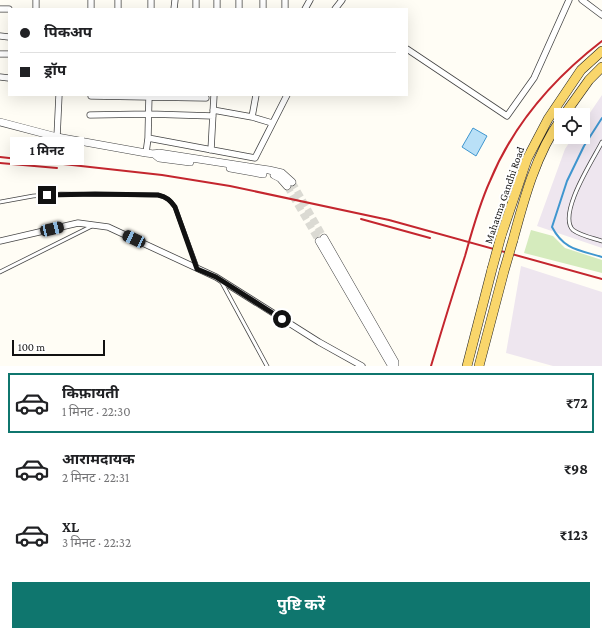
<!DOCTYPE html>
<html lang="hi">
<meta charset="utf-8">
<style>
:root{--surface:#fff;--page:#f2f2f2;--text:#202124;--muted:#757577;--line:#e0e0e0;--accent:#0f766e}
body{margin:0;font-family:"Crimson Pro","Noto Sans Devanagari",serif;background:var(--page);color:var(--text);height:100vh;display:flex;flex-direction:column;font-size:15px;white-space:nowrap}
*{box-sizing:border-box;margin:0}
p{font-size:13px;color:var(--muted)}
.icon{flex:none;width:22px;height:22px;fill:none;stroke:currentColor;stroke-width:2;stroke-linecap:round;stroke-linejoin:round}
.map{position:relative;height:366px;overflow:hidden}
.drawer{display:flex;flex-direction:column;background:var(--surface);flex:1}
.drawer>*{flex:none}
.top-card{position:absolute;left:8px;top:8px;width:400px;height:88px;border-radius:0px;box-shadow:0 4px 16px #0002;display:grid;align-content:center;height:88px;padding:0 12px;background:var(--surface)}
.tools{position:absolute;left:554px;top:108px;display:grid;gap:8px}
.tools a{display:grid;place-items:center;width:36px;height:36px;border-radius:0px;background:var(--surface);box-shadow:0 4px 16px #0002;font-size:20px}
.scale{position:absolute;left:12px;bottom:10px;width:93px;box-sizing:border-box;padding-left:4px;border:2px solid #111;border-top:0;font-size:11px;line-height:14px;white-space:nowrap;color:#111;-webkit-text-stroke:3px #fff;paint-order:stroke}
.end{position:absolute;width:18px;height:18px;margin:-9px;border:5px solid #111;background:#fff;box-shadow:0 0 0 2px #fff}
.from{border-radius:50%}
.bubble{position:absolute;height:28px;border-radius:0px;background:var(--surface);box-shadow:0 4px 16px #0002;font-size:13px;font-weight:700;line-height:28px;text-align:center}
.car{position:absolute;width:12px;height:24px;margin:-12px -6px;border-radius:5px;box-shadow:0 0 3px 1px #0007;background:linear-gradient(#222 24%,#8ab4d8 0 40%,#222 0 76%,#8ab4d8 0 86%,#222 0)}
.top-card b{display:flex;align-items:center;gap:14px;height:38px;font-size:15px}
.top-card b+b{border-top:1px solid var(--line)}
.top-card i{width:10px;height:10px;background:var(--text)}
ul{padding:7px 0 0;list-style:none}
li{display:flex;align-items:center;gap:12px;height:60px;margin:0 8px 6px;padding:0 4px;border:2px solid transparent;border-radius:0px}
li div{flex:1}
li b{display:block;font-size:15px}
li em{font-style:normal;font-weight:700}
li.on{border-color:var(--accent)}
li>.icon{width:36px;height:36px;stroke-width:1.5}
.cta{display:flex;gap:8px;margin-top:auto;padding:8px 12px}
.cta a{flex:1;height:46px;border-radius:0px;background:var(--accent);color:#fff;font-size:16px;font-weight:700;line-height:46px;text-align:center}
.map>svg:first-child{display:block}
.industrial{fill:#eee6ef}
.green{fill:#d5ebbd}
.water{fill:#b9e0f7;stroke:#3f96cf}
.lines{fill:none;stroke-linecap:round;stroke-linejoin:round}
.stream{stroke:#3f96cf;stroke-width:2}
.tertiary-tunnel{stroke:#dbdad3;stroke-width:7;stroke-dasharray:7 3.5;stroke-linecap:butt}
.service-casing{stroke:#444;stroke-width:4.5}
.minor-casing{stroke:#444;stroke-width:7}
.tertiary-casing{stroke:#444;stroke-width:8}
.primary-casing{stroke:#222;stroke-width:10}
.service{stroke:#fff;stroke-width:3}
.minor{stroke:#fff;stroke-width:5.5}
.tertiary{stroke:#fff;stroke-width:7}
.primary{stroke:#f9d66b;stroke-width:9}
.rail{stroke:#c4262e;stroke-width:2}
.primary-bridge-casing{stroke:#222;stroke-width:10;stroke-linecap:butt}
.primary-bridge{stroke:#f9d66b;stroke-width:9}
.route{stroke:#111;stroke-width:5}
.labels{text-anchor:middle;stroke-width:4;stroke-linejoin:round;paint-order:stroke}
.street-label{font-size:11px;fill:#111;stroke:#fff}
</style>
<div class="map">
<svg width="602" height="366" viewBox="0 0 602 366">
<rect width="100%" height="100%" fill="#fffdf5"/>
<!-- industrial -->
<path class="industrial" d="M 602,95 L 602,248 L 537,226 L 565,149 L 573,137 L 583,137 L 583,123 Z
M 521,266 L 602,292 L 602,366 L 553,366 L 506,353 Z"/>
<!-- green -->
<path class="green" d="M 531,230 L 553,236 L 565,248 L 602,260 L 602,273 L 524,253 Z"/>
<!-- water -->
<path class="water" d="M 473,128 L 487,136 L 476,156 L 462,147 Z"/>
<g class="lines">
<!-- stream -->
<path class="stream" d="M 602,118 L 584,146 L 567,181 L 552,227 C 564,250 579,250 602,257"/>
<!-- tertiary-tunnel -->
<path class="tertiary-tunnel" d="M 292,182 L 324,238
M 287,186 L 319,241"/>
<!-- service casing -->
<g class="service-casing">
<path id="service" d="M 602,142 C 594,158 557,214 573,230 C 581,236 593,238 602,241
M 0,202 L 33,196 L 61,194 L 158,195 C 167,197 170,200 175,207 L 197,267
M 0,272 L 92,226
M 221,281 L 267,366"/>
</g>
<!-- minor casing -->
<g class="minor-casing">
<path id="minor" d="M 91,0 L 91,9
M 582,0 L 602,15
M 0,9 L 9,9
M 36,9 L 36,0
M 118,9 L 118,0
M 151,9 L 151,0
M 174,9 L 175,0
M 196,9 L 196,0
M 217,9 L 217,0
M 239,9 L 239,0
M 263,9 L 263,0
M 285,9 L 285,0
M 305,9 L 310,0
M 335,9 L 342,0
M 0,36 L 9,37
M 407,49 L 507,116 L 534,78 L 569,0
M 0,54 L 9,54
M 0,77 L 9,78
M 91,96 L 206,98
M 213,110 L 252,117 L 272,123
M 90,115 L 149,114 L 213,116
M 252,117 L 256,95
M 57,137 L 59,95
M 148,138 L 255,158 L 287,95
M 211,150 L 214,95
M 146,153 L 148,138 L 149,95
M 0,241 L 78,223 L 108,227 L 216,277 L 319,342 L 362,366"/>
</g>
<!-- tertiary casing -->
<g class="tertiary-casing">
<path id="tertiary" d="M 0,122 L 57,137 L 146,153 L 154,154 L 159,153 L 269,170 L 282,173 L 292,182
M 154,154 L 159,158 L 190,162
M 230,168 L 263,174
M 274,175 L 280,178 L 287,186
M 324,238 L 395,362 L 395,366
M 319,241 L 391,365 L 393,366"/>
</g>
<!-- primary casing -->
<g class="primary-casing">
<path id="primary" d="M 564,115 L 589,80 L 602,67
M 501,236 L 527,159 L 548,119 L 581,70 L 602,51
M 513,240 C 524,199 536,154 561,119
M 467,366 L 492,269
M 479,366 L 504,271"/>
</g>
<!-- service -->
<use href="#service" class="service"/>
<!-- minor -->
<use href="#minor" class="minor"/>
<!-- tertiary -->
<use href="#tertiary" class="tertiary"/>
<!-- primary -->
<use href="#primary" class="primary"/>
<!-- rail -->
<path class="rail" d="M 0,157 L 162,175 L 230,186 L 389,220 L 602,279
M 0,163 L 57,168
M 361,219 L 430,238
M 431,366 C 442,329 453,293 465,256 C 472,231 479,205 490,181 C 513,125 554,78 602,41"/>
<!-- primary-bridge casing -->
<g class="primary-bridge-casing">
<path id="primary-bridge" d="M 492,269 L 501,236
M 504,271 L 513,240"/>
</g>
<!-- primary-bridge -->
<use href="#primary-bridge" class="primary-bridge"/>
</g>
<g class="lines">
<!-- route -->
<path class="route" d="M 47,195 L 95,194 L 158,195 C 167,197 170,200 175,207 L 197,269 L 216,277 L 282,319"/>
</g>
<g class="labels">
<!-- street labels -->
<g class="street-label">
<text transform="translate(504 195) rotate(-71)" y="4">Mahatma Gandhi Road</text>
</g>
</g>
</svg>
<div class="tools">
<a><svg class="icon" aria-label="locate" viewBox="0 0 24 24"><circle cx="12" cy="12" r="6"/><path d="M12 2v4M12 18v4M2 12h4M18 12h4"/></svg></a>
</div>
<div class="scale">100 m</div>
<i class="end from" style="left:282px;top:319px"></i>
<i class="end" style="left:47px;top:195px"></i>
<div class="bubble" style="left:10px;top:137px;width:74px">1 मिनट</div>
<i class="car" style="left:52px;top:229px;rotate:77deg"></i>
<i class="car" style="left:134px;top:239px;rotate:295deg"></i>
<div class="top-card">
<b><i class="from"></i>पिकअप</b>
<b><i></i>ड्रॉप</b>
</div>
</div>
<section class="drawer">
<ul>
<li class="on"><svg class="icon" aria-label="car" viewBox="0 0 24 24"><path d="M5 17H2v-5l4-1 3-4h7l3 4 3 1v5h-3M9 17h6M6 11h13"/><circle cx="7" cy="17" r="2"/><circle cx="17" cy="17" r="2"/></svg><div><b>किफ़ायती</b><p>1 मिनट · 22:30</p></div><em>₹72</em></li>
<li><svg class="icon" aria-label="car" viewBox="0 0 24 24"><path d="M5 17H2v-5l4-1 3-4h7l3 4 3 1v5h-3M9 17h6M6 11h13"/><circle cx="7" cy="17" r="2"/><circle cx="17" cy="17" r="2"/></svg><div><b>आरामदायक</b><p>2 मिनट · 22:31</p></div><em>₹98</em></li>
<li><svg class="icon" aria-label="car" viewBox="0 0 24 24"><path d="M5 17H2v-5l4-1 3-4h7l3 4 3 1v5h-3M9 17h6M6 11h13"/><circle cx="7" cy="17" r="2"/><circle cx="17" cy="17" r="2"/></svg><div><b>XL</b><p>3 मिनट · 22:32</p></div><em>₹123</em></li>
</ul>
<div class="cta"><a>पुष्टि करें</a></div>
</section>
